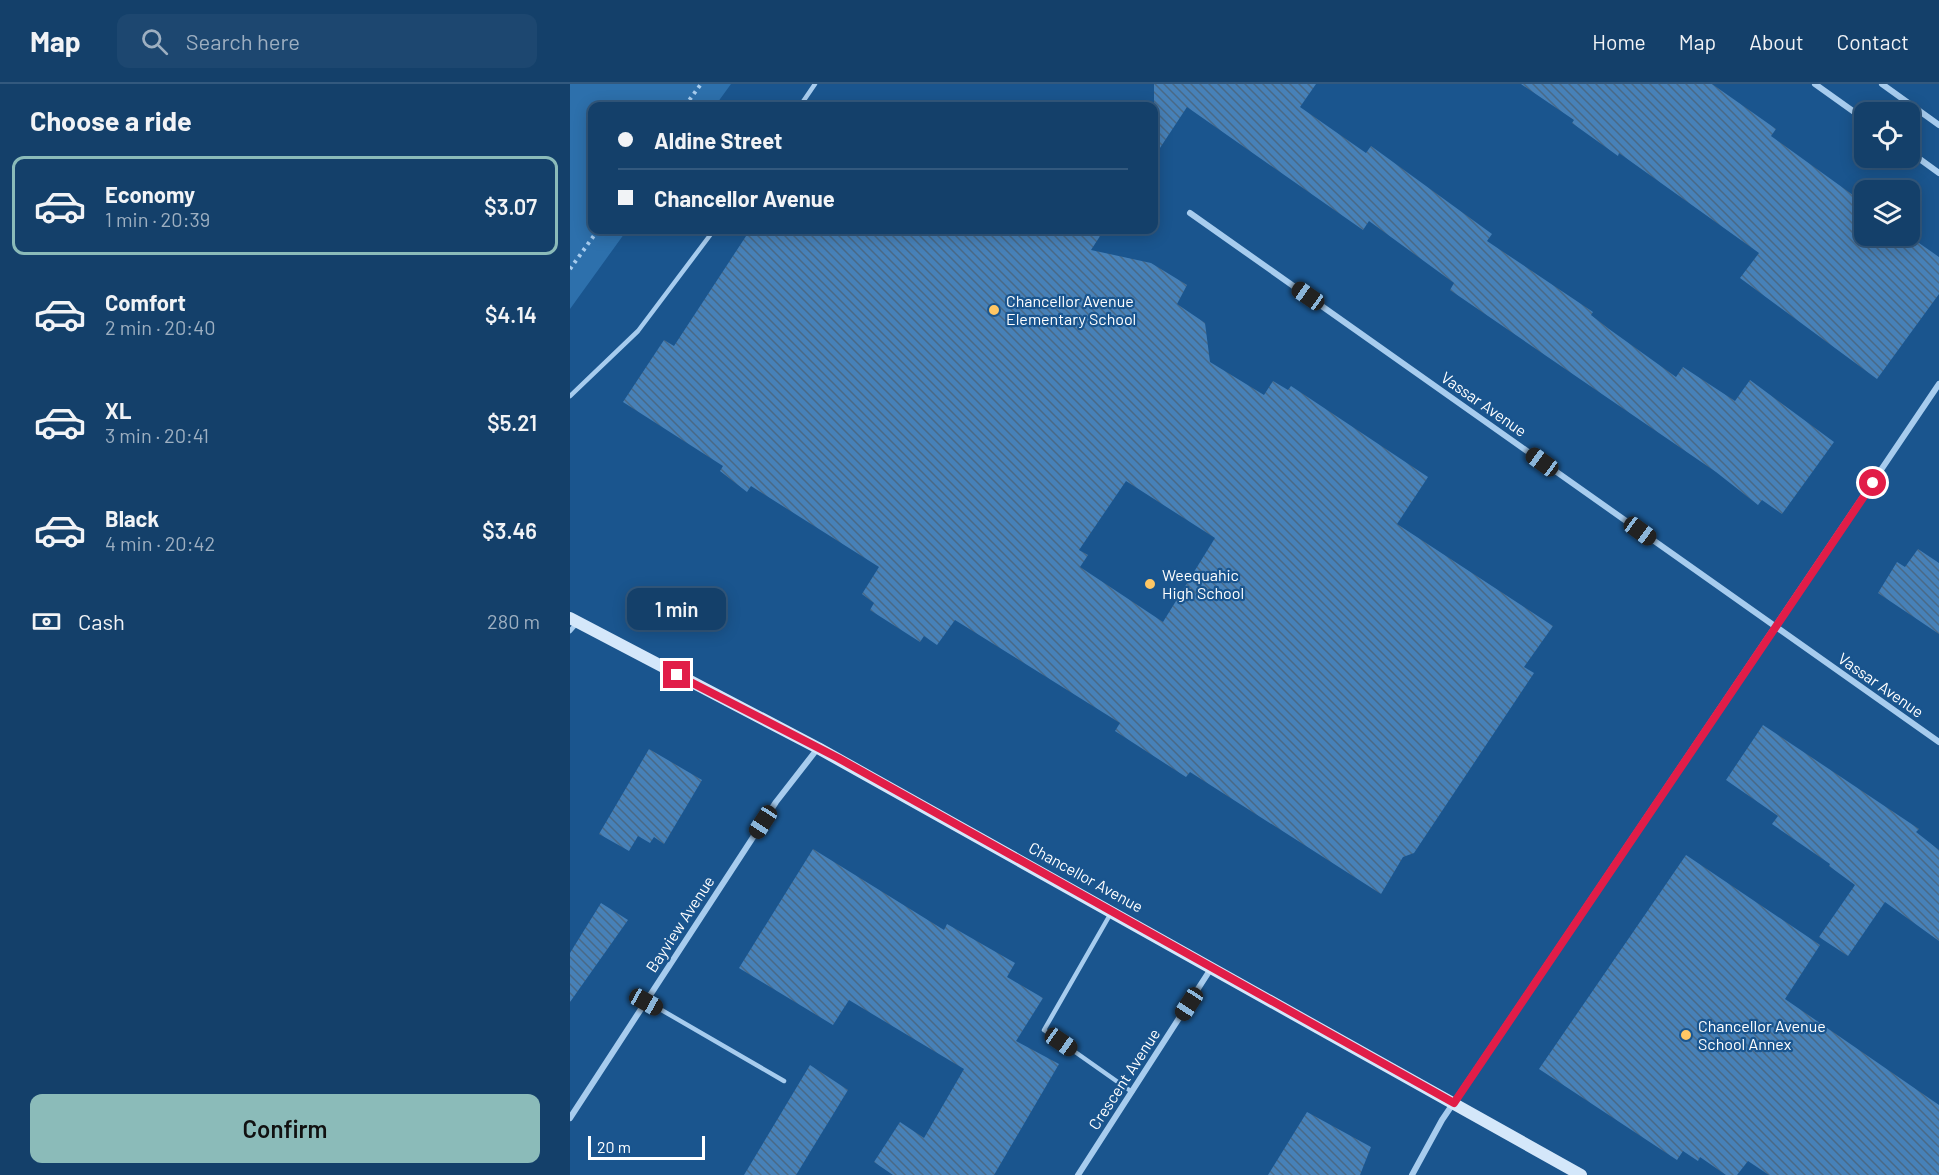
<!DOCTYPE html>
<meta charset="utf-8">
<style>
:root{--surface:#14406a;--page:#1d4770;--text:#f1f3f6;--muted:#9dafc1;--line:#33597e;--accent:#8bbbb9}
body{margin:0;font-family:Barlow,sans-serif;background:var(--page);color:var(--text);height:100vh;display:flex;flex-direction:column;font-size:22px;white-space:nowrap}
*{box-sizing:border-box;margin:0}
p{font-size:20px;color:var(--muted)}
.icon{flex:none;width:33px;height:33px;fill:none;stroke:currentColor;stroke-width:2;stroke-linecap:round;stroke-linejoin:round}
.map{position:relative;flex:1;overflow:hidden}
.details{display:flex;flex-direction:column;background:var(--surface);width:570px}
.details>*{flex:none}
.top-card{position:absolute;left:18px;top:18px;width:570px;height:132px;border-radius:12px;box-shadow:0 3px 15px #0003,0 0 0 2px var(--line);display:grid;align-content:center;height:132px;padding:0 30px;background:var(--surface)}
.tools{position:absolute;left:1284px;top:18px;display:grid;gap:12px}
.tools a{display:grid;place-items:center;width:66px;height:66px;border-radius:12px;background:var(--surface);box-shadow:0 3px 15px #0003,0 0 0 2px var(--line);font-size:30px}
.scale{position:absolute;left:18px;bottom:15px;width:117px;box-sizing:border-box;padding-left:6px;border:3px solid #fff;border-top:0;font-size:16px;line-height:21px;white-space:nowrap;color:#fff;-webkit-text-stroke:4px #1a558e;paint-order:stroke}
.end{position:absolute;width:27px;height:27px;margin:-14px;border:8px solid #e11d48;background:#fff;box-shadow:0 0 0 3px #fff}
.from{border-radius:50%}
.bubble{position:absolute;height:42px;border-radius:12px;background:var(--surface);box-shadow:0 3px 15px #0003,0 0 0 2px var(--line);font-size:20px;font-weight:600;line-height:42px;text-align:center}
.car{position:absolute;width:18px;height:36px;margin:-18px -9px;border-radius:8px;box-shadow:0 0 4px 2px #0007;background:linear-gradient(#222 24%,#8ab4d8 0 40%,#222 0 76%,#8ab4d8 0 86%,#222 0)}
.top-card b{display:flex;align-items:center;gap:21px;height:57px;font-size:22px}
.top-card b+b{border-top:2px solid var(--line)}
.top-card i{width:15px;height:15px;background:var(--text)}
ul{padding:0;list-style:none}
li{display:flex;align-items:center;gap:18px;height:99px;margin:0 12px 9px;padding:0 18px;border:3px solid transparent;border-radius:12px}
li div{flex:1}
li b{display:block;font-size:22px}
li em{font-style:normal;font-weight:600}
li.on{border-color:var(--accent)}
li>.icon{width:54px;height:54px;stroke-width:1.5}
h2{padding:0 30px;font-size:27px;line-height:72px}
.pay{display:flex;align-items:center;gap:15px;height:66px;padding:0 30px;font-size:22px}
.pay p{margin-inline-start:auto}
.button{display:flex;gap:12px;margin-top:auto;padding:12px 30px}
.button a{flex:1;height:69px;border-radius:12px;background:var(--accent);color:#111;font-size:24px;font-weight:600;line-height:69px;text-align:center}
header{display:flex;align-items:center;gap:36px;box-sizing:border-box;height:84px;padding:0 30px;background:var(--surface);border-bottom:2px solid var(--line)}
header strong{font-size:28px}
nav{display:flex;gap:33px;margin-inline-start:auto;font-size:21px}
.search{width:420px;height:54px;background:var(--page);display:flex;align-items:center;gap:15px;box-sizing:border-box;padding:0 21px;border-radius:12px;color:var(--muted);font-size:22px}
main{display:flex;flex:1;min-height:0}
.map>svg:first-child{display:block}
.green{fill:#2d70ac}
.building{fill:url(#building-back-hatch);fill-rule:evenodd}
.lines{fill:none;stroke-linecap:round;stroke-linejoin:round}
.path{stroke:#a7ccee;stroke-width:4;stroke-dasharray:3 4.5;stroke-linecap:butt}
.service{stroke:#a7ccee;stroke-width:4.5}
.minor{stroke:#a7ccee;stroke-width:6}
.secondary{stroke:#d4e7fa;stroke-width:12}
.route{stroke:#e11d48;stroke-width:8}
.poi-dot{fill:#ffc764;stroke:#1a558e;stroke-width:2}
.labels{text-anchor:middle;stroke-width:4.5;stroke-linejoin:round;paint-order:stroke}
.poi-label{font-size:16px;fill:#fff;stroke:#1a558e;text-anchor:start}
.street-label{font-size:16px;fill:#fff;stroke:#1a558e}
</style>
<header>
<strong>Map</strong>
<div class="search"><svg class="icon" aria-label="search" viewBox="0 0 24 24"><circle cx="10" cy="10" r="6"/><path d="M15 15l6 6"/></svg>Search here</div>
<nav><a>Home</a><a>Map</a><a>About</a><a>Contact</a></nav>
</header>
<main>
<section class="details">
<h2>Choose a ride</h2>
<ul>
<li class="on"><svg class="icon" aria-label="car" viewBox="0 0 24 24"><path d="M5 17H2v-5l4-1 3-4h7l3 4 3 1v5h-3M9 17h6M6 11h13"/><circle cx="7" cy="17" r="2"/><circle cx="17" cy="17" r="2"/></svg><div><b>Economy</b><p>1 min · 20:39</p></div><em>$3.07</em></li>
<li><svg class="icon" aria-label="car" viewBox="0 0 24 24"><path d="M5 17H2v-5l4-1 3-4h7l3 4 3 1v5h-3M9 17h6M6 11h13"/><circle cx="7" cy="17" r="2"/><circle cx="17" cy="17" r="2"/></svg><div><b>Comfort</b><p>2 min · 20:40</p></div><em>$4.14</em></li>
<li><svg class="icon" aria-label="car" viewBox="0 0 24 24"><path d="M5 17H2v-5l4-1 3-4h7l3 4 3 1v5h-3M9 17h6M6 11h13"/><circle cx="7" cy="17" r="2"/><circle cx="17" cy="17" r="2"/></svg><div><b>XL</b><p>3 min · 20:41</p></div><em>$5.21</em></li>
<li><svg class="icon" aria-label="car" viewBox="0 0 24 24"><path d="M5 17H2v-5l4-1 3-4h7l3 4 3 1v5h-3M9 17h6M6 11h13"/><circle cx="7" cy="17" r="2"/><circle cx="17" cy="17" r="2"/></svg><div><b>Black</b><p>4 min · 20:42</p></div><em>$3.46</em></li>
</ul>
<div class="pay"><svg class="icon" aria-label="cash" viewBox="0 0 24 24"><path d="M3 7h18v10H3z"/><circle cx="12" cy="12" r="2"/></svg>Cash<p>280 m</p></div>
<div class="button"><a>Confirm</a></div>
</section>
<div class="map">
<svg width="1369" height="1091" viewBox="0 0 1369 1091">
<defs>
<pattern id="building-back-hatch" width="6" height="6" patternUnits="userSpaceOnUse" patternTransform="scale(1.5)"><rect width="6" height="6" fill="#4781b8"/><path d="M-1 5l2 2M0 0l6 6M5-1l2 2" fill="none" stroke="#496987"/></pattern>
</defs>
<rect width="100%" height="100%" fill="#1a558e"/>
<!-- green -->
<path class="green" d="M 0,0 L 161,0 L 145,22 L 22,22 L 22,146 L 57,146 L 0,225 Z"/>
<!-- building -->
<path class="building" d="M 584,0 L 746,0 L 730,23 L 796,69 L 801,62 L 922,150 L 917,157 L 1023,228 L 1021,231 L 1039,245 L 1106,293 L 1113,283 L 1165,317 L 1180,296 L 1264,358 L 1212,430 L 1192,416 L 1188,421 L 1146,388 L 880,206 L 884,199 L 799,137 L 793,146 L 617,23 L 584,73 Z
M 951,0 L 1142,0 L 1206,45 L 1201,52 L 1294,119 L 1294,152 L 1339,152 L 1369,173 L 1369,210 L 1307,295 L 1170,194 L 1189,169 L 1049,69 L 1048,72 L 1002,39 L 1004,36 Z
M 180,146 L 534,146 L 521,166 L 581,179 L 617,201 L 607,220 L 635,239 L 640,278 L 694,311 L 703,297 L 718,306 L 721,302 L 858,393 L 827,440 L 983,542 L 954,583 L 964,589 L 844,769 L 833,773 L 811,810 L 620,688 L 616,693 L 545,647 L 550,639 L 385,536 L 367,561 L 354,552 L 350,558 L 300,526 L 304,519 L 292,510 L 309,483 L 181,402 L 177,408 L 150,387 L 153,382 L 53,318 L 94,256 L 104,262 ZM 556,397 L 645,454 L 593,538 L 510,483 L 518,471 L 509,466 Z
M 1348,465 L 1369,479 L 1369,550 L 1308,509 L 1327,478 L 1335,483 Z
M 1193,641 L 1349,745 L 1346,748 L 1369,766 L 1369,857 L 1315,818 L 1278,872 L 1249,853 L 1285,801 L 1259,782 L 1260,780 L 1202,740 L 1208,732 L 1156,696 Z
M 79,665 L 132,696 L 94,760 L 84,753 L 80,759 L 68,752 L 59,767 L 29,750 Z
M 243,765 L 374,846 L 377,840 L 445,879 L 437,893 L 473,914 L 446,957 L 489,980 L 424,1091 L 323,1091 L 304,1078 L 330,1038 L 354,1054 L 394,985 L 279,916 L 263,941 L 169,884 Z
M 1116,771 L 1250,861 L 1215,915 L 1369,1021 L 1369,1091 L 1199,1091 L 1178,1077 L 1167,1091 L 1156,1091 L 1130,1073 L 1128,1077 L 1113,1067 L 1107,1076 L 969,985 Z
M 31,819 L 58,836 L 0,918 L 0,869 Z
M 240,981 L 278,1006 L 226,1091 L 174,1091 Z
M 737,1028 L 801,1063 L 790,1091 L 698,1091 Z"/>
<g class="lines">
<!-- path -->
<path class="path" d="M 115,22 L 131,0
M 0,185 L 28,146"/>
<!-- service -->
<path class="service" d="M 230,22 L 245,0
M 0,312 L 68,247 L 144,146
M 0,547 L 7,539
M 541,829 L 474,946 L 562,1008
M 76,917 L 214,997"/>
<!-- minor -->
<path class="minor" d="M 1245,0 L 1294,35
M 1312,0 L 1369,41
M 1340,68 L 1369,89
M 620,129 L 1369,658
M 0,1034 L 206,718 L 248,664
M 508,1091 L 642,883
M 842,1091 L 872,1036 L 1369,300"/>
<!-- secondary -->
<path class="secondary" d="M 0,534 L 248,664 L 1011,1091"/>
</g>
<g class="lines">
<!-- route -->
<path class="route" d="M 107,591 L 268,674 L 884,1019 L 1303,399"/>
</g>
<!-- markers -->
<g class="poi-dot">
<circle cx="424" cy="226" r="6"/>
<circle cx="580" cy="500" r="6"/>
<circle cx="1116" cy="951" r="6"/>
</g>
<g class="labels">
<!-- poi labels -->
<g class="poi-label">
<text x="436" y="223">Chancellor Avenue<tspan x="436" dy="18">Elementary School</tspan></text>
<text x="592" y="497">Weequahic<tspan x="592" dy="18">High School</tspan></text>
<text x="1128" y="948">Chancellor Avenue<tspan x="1128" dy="18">School Annex</tspan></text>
</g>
<!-- street labels -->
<g class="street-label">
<text transform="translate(914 320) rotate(35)" y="6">Vassar Avenue</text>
<text transform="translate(1311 601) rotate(35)" y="6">Vassar Avenue</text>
<text transform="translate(516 793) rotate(29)" y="6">Chancellor Avenue</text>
<text transform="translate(110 840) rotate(-57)" y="6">Bayview Avenue</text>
<text transform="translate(554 995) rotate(-57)" y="6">Crescent Avenue</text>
</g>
</g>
</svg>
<div class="tools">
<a><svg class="icon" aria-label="locate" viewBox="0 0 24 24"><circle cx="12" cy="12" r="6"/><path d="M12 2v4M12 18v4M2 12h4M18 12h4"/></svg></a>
<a><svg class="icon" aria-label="layers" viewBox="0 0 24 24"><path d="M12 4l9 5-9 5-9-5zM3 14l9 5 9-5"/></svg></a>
</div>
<div class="scale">20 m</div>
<i class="end from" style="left:1303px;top:399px"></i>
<i class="end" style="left:107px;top:591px"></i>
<div class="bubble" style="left:57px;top:504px;width:99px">1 min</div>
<i class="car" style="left:738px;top:212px;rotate:305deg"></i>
<i class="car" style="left:972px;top:378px;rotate:306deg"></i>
<i class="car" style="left:1070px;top:447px;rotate:126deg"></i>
<i class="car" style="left:193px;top:738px;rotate:213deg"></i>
<i class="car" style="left:76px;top:918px;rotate:119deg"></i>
<i class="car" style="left:619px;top:920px;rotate:213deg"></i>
<i class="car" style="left:491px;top:958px;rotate:125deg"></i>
<div class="top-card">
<b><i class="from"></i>Aldine Street</b>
<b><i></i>Chancellor Avenue</b>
</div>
</div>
</main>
